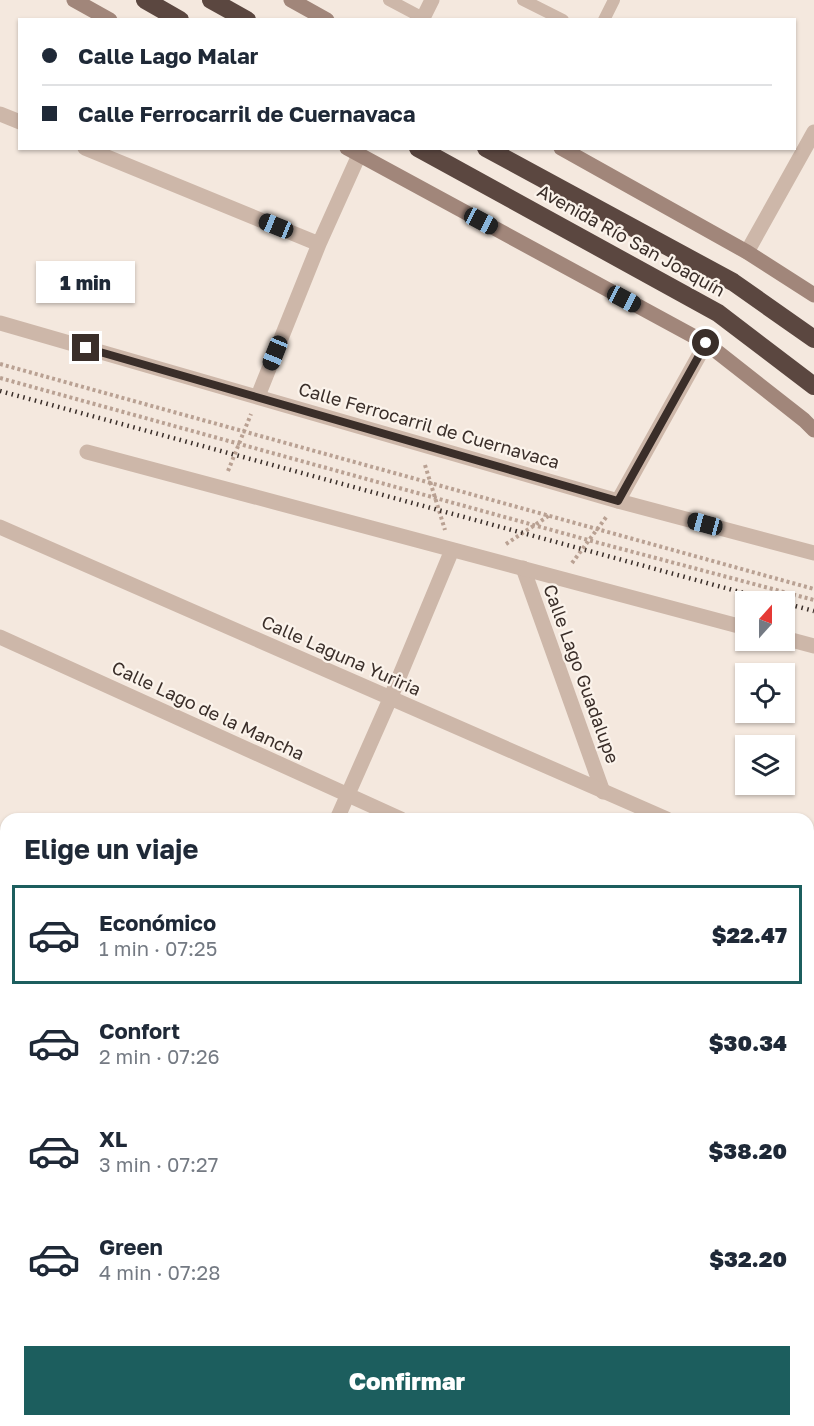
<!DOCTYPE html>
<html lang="es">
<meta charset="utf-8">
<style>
:root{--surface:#fff;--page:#f2f2f3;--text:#1f2937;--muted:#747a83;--line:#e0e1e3;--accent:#1c5e5e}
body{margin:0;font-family:"Golos Text",sans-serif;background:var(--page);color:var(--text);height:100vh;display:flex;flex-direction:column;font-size:22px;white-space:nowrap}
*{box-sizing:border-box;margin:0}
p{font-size:20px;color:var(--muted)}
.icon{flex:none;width:33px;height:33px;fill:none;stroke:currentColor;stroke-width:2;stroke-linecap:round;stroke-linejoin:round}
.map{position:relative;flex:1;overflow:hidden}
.panel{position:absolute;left:0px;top:813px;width:814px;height:614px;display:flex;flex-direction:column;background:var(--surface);border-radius:18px 18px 0 0;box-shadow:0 2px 4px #0004}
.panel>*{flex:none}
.banner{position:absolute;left:18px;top:18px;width:778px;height:132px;border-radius:0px;box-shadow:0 2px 4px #0004;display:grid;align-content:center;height:132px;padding:0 24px;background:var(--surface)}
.needle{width:39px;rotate:21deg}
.tools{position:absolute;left:735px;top:591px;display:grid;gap:12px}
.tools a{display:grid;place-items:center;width:60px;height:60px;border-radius:0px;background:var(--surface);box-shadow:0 2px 4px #0004;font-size:30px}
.end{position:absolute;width:27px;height:27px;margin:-14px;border:8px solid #3a2e29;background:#fff;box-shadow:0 0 0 3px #fff}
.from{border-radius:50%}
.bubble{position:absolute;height:42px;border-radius:0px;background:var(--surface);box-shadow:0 2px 4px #0004;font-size:20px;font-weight:800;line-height:42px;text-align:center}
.car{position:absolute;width:18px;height:36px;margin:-18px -9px;border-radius:8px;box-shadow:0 0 4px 2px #0007;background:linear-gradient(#222 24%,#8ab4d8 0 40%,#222 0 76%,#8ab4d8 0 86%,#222 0)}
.banner b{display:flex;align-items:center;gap:21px;height:57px;font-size:22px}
.banner b+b{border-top:2px solid var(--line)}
.banner i{width:15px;height:15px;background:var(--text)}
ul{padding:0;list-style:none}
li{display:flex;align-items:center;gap:18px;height:99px;margin:0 12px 9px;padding:0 12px;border:3px solid transparent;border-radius:0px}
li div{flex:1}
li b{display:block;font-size:22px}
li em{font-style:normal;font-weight:800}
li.selected{border-color:var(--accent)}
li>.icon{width:54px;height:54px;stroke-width:1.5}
h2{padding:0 24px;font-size:27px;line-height:72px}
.button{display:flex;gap:12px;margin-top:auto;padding:12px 24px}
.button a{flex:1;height:69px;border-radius:0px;background:var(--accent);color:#fff;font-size:24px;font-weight:800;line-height:69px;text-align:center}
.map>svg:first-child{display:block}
.building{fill:#cc5d45}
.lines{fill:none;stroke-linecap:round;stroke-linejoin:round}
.path{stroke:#b9a193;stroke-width:4;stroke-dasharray:3 3;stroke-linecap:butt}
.service{stroke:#cdb7a9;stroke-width:12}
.pedestrian{stroke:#cdb7a9;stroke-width:15}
.minor{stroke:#cdb7a9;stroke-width:15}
.tertiary{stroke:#cdb7a9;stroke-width:15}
.secondary{stroke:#a1867a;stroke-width:15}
.motorway{stroke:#5b4740;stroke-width:18}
.rail{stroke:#3a2e29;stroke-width:4.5;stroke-dasharray:1.5 4.5;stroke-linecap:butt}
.route{stroke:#3a2e29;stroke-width:8}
.labels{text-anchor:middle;stroke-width:4.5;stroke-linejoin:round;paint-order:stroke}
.street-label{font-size:18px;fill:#3a2e29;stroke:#fbf3eb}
</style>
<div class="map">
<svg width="814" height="1426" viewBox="0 0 814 1426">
<rect width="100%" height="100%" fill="#f4e8de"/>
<!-- building -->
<path class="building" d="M 0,1080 L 6,1082 L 6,1328 L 0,1342 Z"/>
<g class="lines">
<!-- path -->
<path class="path" d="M 0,364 L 814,589
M 0,378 L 588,540 L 814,600
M 425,465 L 445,530
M 228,471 L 251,414
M 506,544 L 550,515
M 572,563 L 607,516"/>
<!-- service -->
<path class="service" d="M 389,0 L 423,18
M 523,0 L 563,20
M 604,20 L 614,0
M 0,976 L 6,979
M 0,1036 L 6,1034
M 0,1400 L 6,1386
M 814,1412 L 814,1410"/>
<!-- pedestrian -->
<path class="pedestrian" d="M 523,568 L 603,792"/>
<!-- minor -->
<path class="minor" d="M 422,20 L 432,0
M 0,114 L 20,122
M 85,148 L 319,244
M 747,252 L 814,132
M 258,396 L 319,244 L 359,155
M 87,452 L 746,628
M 618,501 L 706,343
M 0,527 L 667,819
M 0,637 L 401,819
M 784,638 L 814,646
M 337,819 L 390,699 L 452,550
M 808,878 L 814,880
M 808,994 L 814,996
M 808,1247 L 814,1235
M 67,1426 L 69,1420
M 387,1426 L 390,1420
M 728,1426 L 730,1420"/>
<!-- tertiary -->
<path class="tertiary" d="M 0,323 L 618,501 L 814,553"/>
<!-- secondary -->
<path class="secondary" d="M 74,0 L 110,20
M 291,0 L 327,20
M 347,148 L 706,343 L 804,420 L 814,430
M 561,148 L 747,252 L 814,295
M 0,857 L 6,859
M 0,915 L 6,917
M 808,1210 L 814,1212
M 808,1270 L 814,1273"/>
<!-- motorway -->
<path class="motorway" d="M 145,0 L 180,20
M 211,0 L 247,20
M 418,148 L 718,313 L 814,386
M 486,148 L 733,282 L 814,339"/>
<!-- rail -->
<path class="rail" d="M 0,391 L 777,602
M 784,603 L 814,611"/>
</g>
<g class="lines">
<!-- route -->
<path class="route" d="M 86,348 L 618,501 L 706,343"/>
</g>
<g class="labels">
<!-- street labels -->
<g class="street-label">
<text transform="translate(631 241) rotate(29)" y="6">Avenida Río San Joaquín</text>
<text transform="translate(429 426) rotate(16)" y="6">Calle Ferrocarril de Cuernavaca</text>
<text transform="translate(341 656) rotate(24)" y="6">Calle Laguna Yuriria</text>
<text transform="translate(581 674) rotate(70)" y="6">Calle Lago Guadalupe</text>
<text transform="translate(208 711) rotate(25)" y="6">Calle Lago de la Mancha</text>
</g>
</g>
</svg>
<div class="tools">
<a><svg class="needle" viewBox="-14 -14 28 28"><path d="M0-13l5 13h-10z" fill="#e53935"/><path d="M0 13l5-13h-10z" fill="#747a83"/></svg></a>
<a><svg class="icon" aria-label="locate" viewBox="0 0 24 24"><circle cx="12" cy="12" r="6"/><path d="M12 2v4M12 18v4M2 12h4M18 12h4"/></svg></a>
<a><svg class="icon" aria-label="layers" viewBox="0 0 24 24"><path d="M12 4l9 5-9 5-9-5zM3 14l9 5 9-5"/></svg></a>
</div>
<i class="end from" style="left:706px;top:343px"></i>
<i class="end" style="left:86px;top:348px"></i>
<div class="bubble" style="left:36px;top:261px;width:99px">1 min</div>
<i class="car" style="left:481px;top:221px;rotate:118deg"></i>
<i class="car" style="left:276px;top:226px;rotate:292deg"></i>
<i class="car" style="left:624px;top:299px;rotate:118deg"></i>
<i class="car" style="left:275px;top:353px;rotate:202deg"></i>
<i class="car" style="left:705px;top:524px;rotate:285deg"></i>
<div class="banner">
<b><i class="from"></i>Calle Lago Malar</b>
<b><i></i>Calle Ferrocarril de Cuernavaca</b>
</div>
<section class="panel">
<h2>Elige un viaje</h2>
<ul>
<li class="selected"><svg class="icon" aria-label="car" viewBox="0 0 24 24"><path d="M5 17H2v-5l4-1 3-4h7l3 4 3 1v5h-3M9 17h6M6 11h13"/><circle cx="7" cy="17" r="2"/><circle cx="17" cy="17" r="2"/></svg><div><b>Económico</b><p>1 min · 07:25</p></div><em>$22.47</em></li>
<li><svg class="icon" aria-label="car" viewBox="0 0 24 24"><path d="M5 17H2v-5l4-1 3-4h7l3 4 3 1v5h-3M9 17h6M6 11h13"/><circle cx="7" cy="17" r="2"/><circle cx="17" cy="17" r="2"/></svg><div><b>Confort</b><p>2 min · 07:26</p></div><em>$30.34</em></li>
<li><svg class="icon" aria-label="car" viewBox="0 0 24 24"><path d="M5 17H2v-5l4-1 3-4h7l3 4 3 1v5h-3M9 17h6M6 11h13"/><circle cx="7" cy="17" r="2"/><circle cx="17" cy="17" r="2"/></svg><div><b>XL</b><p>3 min · 07:27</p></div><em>$38.20</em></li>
<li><svg class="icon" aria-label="car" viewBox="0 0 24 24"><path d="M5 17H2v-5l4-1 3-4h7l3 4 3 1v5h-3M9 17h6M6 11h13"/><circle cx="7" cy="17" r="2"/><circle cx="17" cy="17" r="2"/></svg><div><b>Green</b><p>4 min · 07:28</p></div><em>$32.20</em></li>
</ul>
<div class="button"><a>Confirmar</a></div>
</section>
</div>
